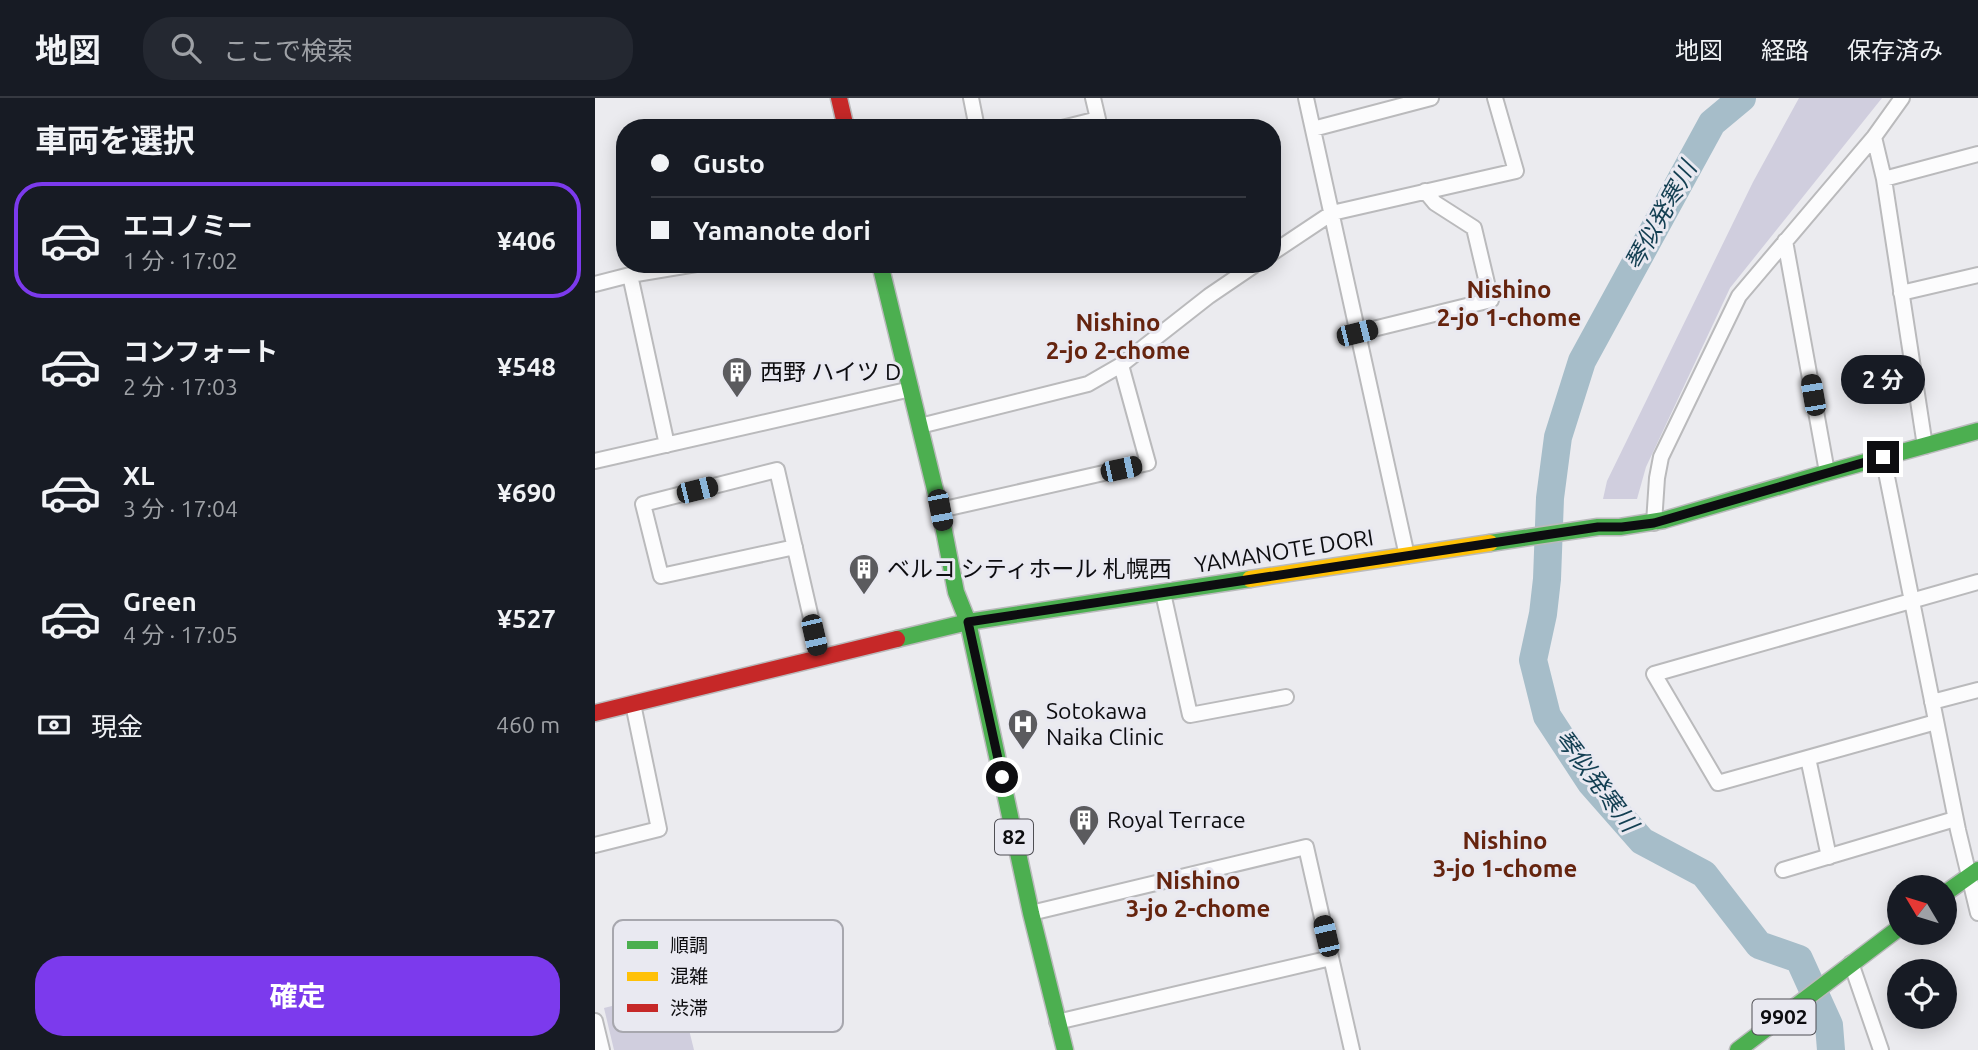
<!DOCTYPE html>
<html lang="ja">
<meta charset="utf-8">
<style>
:root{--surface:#171b24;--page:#242831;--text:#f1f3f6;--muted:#9ea1a6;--line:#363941;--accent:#7c3aed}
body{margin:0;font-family:Ubuntu,"Noto Sans JP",sans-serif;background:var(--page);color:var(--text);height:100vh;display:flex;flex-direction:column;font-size:26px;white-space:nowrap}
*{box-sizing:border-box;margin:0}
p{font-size:23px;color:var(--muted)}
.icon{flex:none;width:38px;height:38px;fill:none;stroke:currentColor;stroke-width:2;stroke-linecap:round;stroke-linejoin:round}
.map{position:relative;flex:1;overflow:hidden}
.side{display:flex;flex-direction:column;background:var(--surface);width:595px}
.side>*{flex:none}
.hud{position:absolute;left:21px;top:21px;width:665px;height:154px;border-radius:28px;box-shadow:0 4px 18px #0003;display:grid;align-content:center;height:154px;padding:0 35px;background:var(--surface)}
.needle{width:46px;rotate:308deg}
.controls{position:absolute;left:1292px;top:777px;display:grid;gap:14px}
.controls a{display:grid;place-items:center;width:70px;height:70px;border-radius:50%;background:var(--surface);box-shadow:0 4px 18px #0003;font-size:35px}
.end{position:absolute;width:32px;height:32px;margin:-16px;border:9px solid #0d0d10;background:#fff;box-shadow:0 0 0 4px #fff}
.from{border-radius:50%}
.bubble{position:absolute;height:49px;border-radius:24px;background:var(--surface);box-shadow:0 4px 18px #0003;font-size:23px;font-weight:700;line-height:49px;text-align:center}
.car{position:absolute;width:21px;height:42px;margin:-21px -10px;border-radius:9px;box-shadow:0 0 5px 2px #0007;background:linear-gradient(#222 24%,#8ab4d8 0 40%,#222 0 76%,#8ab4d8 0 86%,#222 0)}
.hud b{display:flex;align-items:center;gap:24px;height:66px;font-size:26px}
.hud b+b{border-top:2px solid var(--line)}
.hud i{width:18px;height:18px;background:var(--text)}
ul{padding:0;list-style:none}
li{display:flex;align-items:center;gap:21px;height:116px;margin:0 14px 10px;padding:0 21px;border:4px solid transparent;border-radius:28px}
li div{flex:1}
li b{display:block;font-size:26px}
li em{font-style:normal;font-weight:700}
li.current{border-color:var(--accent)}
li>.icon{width:63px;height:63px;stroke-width:1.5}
h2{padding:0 35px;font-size:32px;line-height:84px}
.pay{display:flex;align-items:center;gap:18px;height:77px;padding:0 35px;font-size:26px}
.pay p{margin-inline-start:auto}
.primary-button{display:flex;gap:14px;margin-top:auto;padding:14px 35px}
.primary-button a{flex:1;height:80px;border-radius:28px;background:var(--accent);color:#fff;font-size:28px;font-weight:700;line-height:80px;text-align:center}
header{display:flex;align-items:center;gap:42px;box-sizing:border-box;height:98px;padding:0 35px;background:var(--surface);border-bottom:2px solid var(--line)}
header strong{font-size:33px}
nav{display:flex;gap:38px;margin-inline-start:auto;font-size:24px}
.search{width:490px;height:63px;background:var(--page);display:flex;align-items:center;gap:18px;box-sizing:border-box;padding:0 24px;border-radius:28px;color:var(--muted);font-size:26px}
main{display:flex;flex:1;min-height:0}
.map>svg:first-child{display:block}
.green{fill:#d0cede}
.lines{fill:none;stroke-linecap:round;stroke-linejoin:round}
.river{stroke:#a6bdc9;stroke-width:28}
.street-casing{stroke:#bababc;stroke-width:18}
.fast-casing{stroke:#bababc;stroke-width:19}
.slow-casing{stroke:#bababc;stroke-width:19}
.jam-casing{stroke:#bababc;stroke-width:19}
.street{stroke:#fcfcfd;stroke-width:14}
.fast{stroke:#4caf50;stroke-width:16}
.slow{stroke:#ffc107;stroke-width:16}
.jam{stroke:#c62828;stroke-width:16}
.route{stroke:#0d0d10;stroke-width:9}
.labels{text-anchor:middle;stroke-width:6;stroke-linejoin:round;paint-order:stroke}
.shield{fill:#e9e9f1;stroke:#4f4f54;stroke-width:2}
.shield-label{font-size:21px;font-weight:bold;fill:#0d0d10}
.poi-label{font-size:23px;fill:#0d0d10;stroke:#e9e9f1;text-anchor:start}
.street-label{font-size:23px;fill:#0d0d10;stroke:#e9e9f1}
.water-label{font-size:24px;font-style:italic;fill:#133f52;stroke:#e9e9f1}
.neighbourhood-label{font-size:24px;font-weight:bold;fill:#65240f;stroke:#e9e9f1}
.key{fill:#e9e9f1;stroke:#a7a7ae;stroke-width:2}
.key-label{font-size:19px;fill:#0d0d10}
</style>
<header>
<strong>地図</strong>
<div class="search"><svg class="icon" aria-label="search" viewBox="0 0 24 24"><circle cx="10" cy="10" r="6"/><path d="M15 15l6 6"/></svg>ここで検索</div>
<nav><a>地図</a><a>経路</a><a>保存済み</a></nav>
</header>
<main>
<section class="side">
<h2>車両を選択</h2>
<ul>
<li class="current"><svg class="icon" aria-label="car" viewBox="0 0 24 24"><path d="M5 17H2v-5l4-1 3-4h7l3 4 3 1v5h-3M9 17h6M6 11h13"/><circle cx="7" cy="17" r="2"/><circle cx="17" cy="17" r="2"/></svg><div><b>エコノミー</b><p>1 分 · 17:02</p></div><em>¥406</em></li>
<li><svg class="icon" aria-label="car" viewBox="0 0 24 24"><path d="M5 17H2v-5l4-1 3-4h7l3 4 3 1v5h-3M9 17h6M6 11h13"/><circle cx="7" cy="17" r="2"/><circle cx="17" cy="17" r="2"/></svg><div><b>コンフォート</b><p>2 分 · 17:03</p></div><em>¥548</em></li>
<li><svg class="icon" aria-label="car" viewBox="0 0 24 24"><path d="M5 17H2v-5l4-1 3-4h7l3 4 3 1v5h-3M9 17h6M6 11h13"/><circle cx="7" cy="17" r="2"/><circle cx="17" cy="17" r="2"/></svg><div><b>XL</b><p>3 分 · 17:04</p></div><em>¥690</em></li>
<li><svg class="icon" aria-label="car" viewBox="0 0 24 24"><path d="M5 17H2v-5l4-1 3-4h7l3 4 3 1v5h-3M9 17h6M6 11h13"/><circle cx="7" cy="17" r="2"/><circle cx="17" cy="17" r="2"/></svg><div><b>Green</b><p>4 分 · 17:05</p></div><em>¥527</em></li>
</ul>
<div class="pay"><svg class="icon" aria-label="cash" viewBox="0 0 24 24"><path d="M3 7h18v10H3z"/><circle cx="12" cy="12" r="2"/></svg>現金<p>460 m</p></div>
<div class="primary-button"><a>確定</a></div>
</section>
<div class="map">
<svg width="1383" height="952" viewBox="0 0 1383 952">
<rect width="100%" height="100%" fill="#ebebef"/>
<!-- green -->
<path class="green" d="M 1204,0 L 1287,0 L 1135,190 L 1051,369 L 1042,401 L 1008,401 L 1012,383 L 1158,84 Z
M 84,891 L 99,952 L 19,952 L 9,910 Z"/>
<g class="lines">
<!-- river -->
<path class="river" d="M 1147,0 L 1117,25 L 987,263 L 963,339 L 955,400 L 952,481 L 948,516 L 938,562 L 952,618 L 996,685 L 1047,743 L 1109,776 L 1164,847 L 1204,861 L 1234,927 L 1236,952"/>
<!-- street casing -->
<g class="street-casing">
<path id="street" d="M 376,0 L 382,30
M 711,0 L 812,458
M 467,30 L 503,21 L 498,0
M 718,31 L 836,0
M 1279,39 L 1289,81 L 1330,348
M 1289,81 L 1383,56
M 1190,143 L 1232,374
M 677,155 L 737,115 L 921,73 L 900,0
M 35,177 L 72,347
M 0,186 L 35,177 L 101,166
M 1306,195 L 1383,177
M 762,235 L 896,202 L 879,130 L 840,105 L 830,93
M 325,328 L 493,286 L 526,267 L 614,198 L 661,166
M 1288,359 L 1363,732 L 1383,815
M 0,363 L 316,291
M 345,412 L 553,365 L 526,267
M 1059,425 L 1062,380 L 1066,359 L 1144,198 L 1279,39 L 1307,0
M 200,449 L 66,478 L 48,406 L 182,372 L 225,559
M 568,495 L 595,617 L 691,599
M 1337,604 L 1383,592
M 1341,624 L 1123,685 L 1059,576 L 1383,484
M 1213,660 L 1234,759
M 0,747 L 64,731 L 38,606
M 1188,772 L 1360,721
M 436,815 L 711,749 L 757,952
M 1256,865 L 1286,952
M 0,923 L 7,952
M 462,924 L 736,860"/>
</g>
<!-- fast casing -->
<g class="fast-casing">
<path id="fast" d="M 285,166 L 345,412 L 361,494 L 373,524 L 655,481
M 895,445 L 1003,429 L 1025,429 L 1069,422 L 1227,376 L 1383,333
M 302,541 L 373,524 L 436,815 L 470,952
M 1349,796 L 1383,772
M 1143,952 L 1304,830"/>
</g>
<!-- slow casing -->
<g class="slow-casing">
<path id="slow" d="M 655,481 L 895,445"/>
</g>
<!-- jam casing -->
<g class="jam-casing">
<path id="jam" d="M 244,0 L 251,30
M 0,615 L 302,541"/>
</g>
<!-- street -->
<use href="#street" class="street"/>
<!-- fast -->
<use href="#fast" class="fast"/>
<!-- slow -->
<use href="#slow" class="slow"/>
<!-- jam -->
<use href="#jam" class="jam"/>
</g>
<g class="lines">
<!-- route -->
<path class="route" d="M 407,679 L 373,524 L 1003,429 L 1027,429 L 1059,425 L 1288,359"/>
</g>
<!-- icons -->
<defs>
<g id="building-pin" transform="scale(1.575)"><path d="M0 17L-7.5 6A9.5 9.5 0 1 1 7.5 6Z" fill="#5b5b5e" stroke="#e9e9f1"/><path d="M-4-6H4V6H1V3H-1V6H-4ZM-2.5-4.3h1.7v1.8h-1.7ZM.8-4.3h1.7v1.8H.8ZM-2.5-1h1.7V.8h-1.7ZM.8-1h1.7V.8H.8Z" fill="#fff"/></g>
<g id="hospital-pin" transform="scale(1.575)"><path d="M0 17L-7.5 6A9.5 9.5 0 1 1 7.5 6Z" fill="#5b5b5e" stroke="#e9e9f1"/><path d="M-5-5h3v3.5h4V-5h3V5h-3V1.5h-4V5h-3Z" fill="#fff"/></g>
</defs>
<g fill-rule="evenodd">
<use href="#building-pin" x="142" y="274"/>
<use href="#building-pin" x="269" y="471"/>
<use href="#hospital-pin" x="428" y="626"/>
<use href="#building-pin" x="489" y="722"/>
</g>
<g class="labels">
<!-- shield labels -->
<g class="shield">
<rect x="400" y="721.5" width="38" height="35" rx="5"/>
<rect x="1157.5" y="901.5" width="63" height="35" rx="5"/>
</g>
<g class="shield-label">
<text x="419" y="746">82</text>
<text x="1189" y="926">9902</text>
</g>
<!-- poi labels -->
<g class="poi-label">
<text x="165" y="282">西野 ハイツ D</text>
<text x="292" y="479">ベルコ シティホール 札幌西</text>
<text x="451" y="621">Sotokawa<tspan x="451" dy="26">Naika Clinic</tspan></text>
<text x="512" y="730">Royal Terrace</text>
</g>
<!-- street labels -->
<g class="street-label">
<text transform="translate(689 453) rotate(-9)" y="8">YAMANOTE DORI</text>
</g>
<!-- water labels -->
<g class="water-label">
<text transform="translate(1066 118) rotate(-61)" y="8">琴似発寒川</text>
<text transform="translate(1001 683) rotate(53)" y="8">琴似発寒川</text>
</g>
<!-- neighbourhood labels -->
<g class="neighbourhood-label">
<text x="914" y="200">Nishino<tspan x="914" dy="28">2-jo 1-chome</tspan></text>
<text x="523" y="233">Nishino<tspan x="523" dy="28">2-jo 2-chome</tspan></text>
<text x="910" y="751">Nishino<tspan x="910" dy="28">3-jo 1-chome</tspan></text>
<text x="603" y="791">Nishino<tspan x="603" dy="28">3-jo 2-chome</tspan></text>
</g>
</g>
<!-- legend -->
<rect x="18" y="822" width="230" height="112" rx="10" class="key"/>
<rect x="32" y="843" width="31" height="8" fill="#4caf50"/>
<rect x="32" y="874" width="31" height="9" fill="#ffc107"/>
<rect x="32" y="906" width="31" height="8" fill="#c62828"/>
<g class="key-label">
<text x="75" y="854">順調</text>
<text x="75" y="885">混雑</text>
<text x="75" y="917">渋滞</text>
</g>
</svg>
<div class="controls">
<a><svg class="needle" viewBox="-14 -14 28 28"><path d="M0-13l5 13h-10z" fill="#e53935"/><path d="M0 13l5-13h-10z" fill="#9ea1a6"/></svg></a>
<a><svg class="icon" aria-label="locate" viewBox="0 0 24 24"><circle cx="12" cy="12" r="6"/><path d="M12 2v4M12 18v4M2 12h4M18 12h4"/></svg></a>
</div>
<i class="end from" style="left:407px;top:679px"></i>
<i class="end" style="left:1288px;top:359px"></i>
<div class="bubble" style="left:1246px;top:257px;width:84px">2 分</div>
<i class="car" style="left:762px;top:235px;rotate:76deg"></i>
<i class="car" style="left:1218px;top:297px;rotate:350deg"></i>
<i class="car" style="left:526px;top:371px;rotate:78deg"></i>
<i class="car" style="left:102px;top:392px;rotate:76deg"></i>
<i class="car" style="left:345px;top:412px;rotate:169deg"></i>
<i class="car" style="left:219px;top:537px;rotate:167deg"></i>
<i class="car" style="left:731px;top:838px;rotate:347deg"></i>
<div class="hud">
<b><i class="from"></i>Gusto</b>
<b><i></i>Yamanote dori</b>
</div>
</div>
</main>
